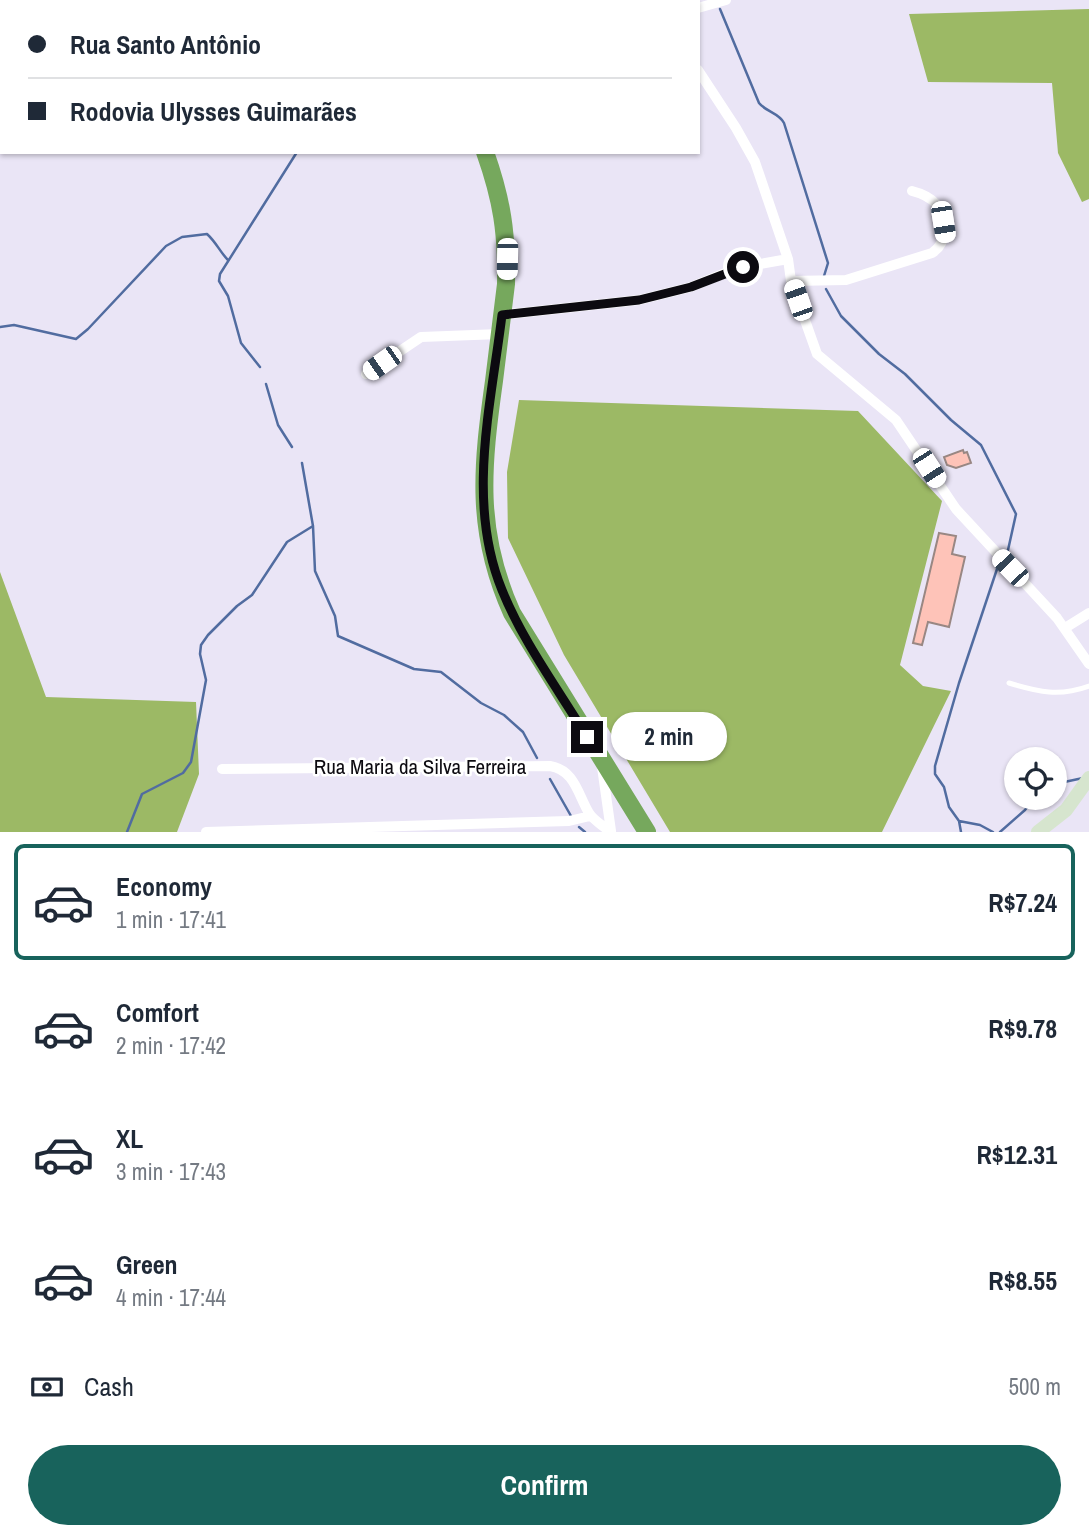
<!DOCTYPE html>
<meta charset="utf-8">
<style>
:root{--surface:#fff;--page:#f6f6f7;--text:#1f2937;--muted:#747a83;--line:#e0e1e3;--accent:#18635c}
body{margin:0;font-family:"Archivo Narrow",sans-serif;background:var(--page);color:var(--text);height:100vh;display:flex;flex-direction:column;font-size:26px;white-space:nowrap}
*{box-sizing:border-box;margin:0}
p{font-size:23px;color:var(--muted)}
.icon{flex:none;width:38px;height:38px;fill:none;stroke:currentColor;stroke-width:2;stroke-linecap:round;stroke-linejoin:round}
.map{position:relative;height:832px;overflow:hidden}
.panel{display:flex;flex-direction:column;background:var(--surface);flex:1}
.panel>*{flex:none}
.guide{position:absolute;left:0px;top:0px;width:700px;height:154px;box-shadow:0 2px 5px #0004;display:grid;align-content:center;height:154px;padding:0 28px;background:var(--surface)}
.buttons{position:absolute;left:1004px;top:747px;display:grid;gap:14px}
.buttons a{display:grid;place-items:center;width:63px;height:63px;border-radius:50%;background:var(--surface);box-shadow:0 2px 5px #0004;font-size:35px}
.end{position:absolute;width:32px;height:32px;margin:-16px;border:9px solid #0c0a10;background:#fff;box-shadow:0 0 0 4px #fff}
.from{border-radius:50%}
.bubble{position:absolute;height:49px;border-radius:24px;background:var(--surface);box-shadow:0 2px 5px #0004;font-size:23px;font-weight:700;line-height:49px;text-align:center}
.car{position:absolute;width:21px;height:42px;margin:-21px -10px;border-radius:9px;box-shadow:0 0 5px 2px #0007;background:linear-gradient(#fff 24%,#345 0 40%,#fff 0 76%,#345 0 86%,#fff 0)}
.guide b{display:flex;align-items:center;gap:24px;height:66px;font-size:26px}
.guide b+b{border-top:2px solid var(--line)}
.guide i{width:18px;height:18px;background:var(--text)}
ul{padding:12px 0 0;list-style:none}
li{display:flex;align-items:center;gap:21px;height:116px;margin:0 14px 10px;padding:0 14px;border:4px solid transparent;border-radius:10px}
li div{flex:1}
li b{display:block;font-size:26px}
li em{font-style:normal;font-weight:700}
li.on{border-color:var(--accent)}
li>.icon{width:63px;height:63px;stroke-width:1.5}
.pay{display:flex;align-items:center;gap:18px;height:77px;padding:0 28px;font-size:26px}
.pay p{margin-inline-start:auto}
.action{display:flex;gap:14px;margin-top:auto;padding:14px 28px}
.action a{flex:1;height:80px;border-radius:42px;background:var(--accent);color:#fff;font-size:28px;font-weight:700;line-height:80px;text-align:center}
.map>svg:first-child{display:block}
.forest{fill:#9cb965}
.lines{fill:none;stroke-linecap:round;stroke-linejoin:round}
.stream{stroke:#516ca0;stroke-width:2.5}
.building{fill:#fec3b8;stroke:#998783;stroke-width:2}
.lane{stroke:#fff;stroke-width:5}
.street{stroke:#fff;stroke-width:10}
.secondary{stroke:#d6e5ce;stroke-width:14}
.highway{stroke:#76a85d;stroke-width:18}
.route{stroke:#0c0a10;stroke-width:9}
.labels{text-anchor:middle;stroke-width:5;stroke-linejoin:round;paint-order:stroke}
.street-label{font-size:21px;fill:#0c0a10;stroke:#fff}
</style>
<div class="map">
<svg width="1089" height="832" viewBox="0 0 1089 832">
<rect width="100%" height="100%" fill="#eae5f6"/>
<!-- forest -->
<path class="forest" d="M 1089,9 L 1089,199 L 1082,202 L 1058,153 L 1052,83 L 928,82 L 909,14 Z
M 519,400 L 858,411 L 942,501 L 900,665 L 923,686 L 951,691 L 882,832 L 670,832 L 564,655 L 508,538 L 507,472 Z
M 0,572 L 46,697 L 196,702 L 199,774 L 177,832 L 0,832 Z"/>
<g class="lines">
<!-- stream -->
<path class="stream" d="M 362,0 L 362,2
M 720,9 L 759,103 C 766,112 779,113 784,123 L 828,263 L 824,276
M 826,289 L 841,316 L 879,354 L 905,374 L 951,420 L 981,445 L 1016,514 L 1008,550
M 0,327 L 14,325 L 76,339 L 88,329 L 166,246 L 182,237 L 207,234 C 216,242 220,252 228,260
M 260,367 L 241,343 L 228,296 L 219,281 L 220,274 L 297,152
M 266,384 L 278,425 L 292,447
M 302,463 L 313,526 L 315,571 L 335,616 L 338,636 L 414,669 L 441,672 L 481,703 L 504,715 L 523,732 L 537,758
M 550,779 L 571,816
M 1055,784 L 1083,778
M 959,821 L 980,825 L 993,832
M 579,827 L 585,832
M 127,832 L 142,794 L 183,773 L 191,762 L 206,680 L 200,654 L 201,645 L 208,635 L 237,606 L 252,595 L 287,542 L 313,526
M 961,832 L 959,821 L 949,807 L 944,787 L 935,774 L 935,766 L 959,683 L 999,563
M 1000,832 L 1025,810 L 1034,798"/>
</g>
<!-- building -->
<path class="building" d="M 963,450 L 964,453 L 967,452 L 971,463 L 956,468 L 947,465 L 944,457 Z
M 939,533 L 956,536 L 952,554 L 965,557 L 949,627 L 928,622 L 922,645 L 913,643 Z"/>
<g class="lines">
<!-- lane -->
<path class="lane" d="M 1009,683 C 1039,692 1059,697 1089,686"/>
<!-- street -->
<path class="street" d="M 675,0 L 676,2
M 87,2 L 90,0
M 698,8 L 726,0
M 698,70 L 736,128 L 755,162 L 788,259 L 791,281 L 817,354 L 896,420 L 956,509 L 1057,618 L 1089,664
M 791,281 L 846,280 L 932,253 C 948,243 948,217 936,204 C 930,197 920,193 912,191
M 502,315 L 639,300 L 691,287 L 737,268 L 788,259
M 366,374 L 421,337 L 500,334
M 1065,628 L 1089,613
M 602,767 L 611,831
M 222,769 L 550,766 C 575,770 578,795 589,813 C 594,821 604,826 610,832
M 206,832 L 569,821 L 590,816"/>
<!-- secondary -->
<path class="secondary" d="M 1038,832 L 1066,810 L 1089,778"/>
<!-- highway -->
<path class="highway" d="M 391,0 L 392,2
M 485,152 C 502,200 507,233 506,284 C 502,316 498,348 494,381 C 482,467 475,531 512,613 L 647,832"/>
</g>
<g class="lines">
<!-- route -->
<path class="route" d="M 587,737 C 558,689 523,642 502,590 C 466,502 491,405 502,315 L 639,300 L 691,287 L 743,267"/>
</g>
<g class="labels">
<!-- street labels -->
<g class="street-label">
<text x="420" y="774">Rua Maria da Silva Ferreira</text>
</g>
</g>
</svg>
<div class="buttons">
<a><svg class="icon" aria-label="locate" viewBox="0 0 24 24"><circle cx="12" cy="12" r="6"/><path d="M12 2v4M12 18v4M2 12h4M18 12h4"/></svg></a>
</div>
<i class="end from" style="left:743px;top:267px"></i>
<i class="end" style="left:587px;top:737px"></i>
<div class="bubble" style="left:611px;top:712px;width:116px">2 min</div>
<i class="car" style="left:943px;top:222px;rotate:171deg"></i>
<i class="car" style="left:507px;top:259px;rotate:181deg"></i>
<i class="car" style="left:798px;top:300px;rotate:341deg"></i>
<i class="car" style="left:382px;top:363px;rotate:235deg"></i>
<i class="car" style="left:929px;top:468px;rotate:147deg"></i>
<i class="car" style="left:1010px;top:568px;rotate:316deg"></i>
<div class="guide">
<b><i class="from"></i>Rua Santo Antônio</b>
<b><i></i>Rodovia Ulysses Guimarães</b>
</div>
</div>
<section class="panel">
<ul>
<li class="on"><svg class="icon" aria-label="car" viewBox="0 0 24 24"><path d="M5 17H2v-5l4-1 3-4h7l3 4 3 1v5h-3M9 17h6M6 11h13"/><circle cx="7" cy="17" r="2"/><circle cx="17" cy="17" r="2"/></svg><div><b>Economy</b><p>1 min · 17:41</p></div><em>R$7.24</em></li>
<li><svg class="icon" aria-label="car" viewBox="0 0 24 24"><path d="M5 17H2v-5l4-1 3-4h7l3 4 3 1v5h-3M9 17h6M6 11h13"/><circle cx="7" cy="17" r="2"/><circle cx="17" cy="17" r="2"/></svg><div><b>Comfort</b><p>2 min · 17:42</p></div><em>R$9.78</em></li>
<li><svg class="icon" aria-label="car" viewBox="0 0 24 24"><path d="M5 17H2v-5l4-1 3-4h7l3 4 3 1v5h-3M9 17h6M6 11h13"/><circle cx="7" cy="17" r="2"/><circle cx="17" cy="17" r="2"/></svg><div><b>XL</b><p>3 min · 17:43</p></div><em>R$12.31</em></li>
<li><svg class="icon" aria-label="car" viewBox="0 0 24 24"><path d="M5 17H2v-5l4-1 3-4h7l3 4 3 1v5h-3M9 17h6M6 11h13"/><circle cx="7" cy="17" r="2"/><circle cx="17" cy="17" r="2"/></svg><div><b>Green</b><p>4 min · 17:44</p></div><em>R$8.55</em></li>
</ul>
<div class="pay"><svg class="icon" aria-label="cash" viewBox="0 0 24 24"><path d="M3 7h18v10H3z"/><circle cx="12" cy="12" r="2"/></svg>Cash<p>500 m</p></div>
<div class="action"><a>Confirm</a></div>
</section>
